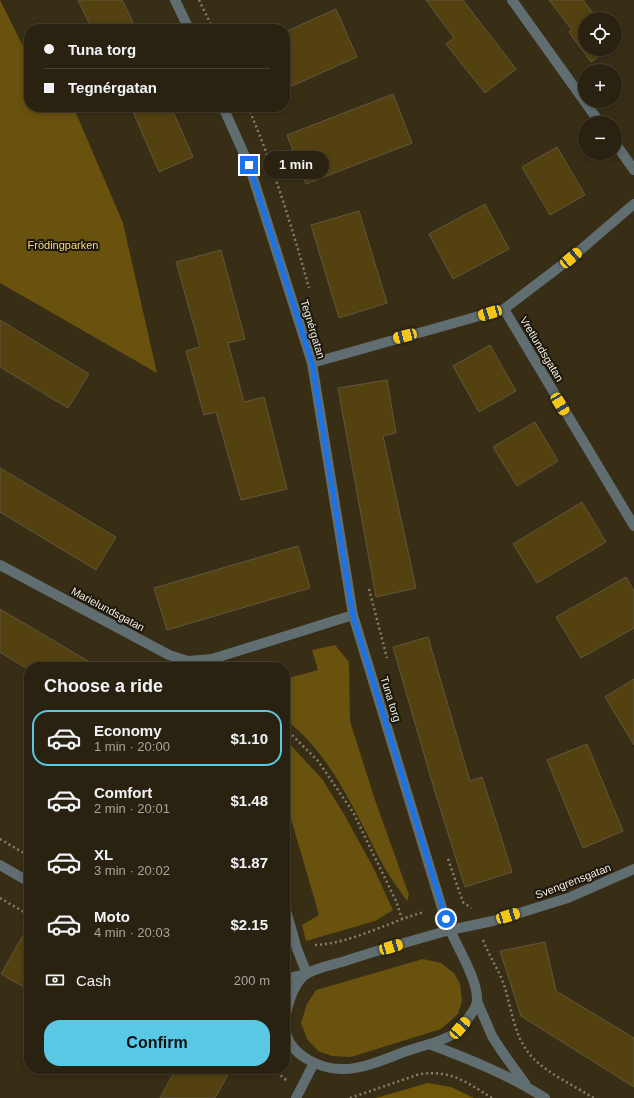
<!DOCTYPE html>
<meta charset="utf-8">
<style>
:root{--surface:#2a2210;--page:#322a19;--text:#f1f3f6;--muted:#a5a49f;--line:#463f30;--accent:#59c8e4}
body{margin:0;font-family:Arial,sans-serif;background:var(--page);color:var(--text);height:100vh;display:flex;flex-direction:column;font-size:15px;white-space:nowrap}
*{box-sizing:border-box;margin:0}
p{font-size:13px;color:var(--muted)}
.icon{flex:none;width:22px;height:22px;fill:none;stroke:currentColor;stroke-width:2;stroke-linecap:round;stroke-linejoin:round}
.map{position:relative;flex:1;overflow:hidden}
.drawer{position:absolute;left:24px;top:662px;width:266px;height:412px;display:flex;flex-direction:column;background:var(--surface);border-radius:16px;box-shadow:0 2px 6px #0003,0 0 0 1px var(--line)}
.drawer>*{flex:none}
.hud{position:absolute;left:24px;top:24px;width:266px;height:88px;border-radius:16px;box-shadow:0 2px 6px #0003,0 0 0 1px var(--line);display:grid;align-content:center;height:88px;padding:0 20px;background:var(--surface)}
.controls{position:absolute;left:578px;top:12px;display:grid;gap:8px}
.controls a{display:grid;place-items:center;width:44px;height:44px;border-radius:50%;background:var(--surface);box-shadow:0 2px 6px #0003,0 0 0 1px var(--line);font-size:20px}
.end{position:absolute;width:18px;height:18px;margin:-9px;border:5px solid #1a73e8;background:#fff;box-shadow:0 0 0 2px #fff}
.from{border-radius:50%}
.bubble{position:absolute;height:28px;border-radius:14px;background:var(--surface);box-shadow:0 2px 6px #0003,0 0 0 1px var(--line);font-size:13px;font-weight:700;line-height:28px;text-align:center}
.car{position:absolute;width:12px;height:24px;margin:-12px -6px;border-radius:5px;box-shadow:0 0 3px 1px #0007;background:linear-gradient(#f5c518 24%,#345 0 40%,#f5c518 0 76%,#345 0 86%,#f5c518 0)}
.hud b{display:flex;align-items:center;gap:14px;height:38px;font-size:15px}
.hud b+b{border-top:1px solid var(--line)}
.hud i{width:10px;height:10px;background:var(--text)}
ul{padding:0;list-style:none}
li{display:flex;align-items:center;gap:12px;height:56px;margin:0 8px 6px;padding:0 12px;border:2px solid transparent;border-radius:16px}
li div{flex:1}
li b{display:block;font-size:15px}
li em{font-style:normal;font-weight:700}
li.current{border-color:var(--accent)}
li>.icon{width:36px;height:36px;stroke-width:1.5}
h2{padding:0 20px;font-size:18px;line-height:48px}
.pay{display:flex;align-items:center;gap:10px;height:44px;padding:0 20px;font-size:15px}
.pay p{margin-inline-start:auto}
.action{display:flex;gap:8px;margin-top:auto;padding:8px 20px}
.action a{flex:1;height:46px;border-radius:16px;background:var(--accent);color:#111;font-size:16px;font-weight:700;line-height:46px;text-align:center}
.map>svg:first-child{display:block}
.green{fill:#69520e}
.forest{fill:#705608}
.building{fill:#534110;stroke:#61573d}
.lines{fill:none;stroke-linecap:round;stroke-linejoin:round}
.path{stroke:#877e6b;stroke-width:2.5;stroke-dasharray:2 3;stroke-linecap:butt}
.minor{stroke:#606e72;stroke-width:10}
.route{stroke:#1a73e8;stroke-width:5}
.labels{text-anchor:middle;stroke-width:4;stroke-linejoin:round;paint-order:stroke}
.park-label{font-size:11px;fill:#fcd77d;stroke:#1b170d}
.street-label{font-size:11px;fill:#f1ebdd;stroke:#1b170d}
</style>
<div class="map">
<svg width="634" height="1098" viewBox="0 0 634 1098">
<rect width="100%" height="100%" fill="#382e16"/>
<!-- green -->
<path class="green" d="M 0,0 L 29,58 L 29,107 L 86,107 L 76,113 L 123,223 L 157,373 L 0,283 Z
M 335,645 L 349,662 L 350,721 L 374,797 L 409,895 L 407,901 C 399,889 390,878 383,865 C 355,813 333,756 285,719 L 285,679 L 318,670 L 312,650 Z
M 285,739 L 323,780 L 345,816 L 374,869 L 393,910 L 375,921 L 306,941 L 302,925 L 319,915 L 285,798 Z
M 423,959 L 441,963 L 454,973 L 460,984 L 462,1001 L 458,1014 L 441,1029 L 351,1057 L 332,1056 L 318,1051 L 307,1039 L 301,1023 L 307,1004 L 316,990 Z"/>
<!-- forest -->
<path class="forest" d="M 428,1083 L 451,1087 L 474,1098 L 376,1098 Z"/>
<!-- building -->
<path class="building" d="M 78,0 L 122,0 L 133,22 L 119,29 L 92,29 Z
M 426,0 L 463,0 L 516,69 L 485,93 L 446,44 L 454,38 Z
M 549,0 L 583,0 L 597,19 L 585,19 L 585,49 L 609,49 L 591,62 L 569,32 L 572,30 Z
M 336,9 L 357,57 L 285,89 L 285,32 Z
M 393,94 L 412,143 L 306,184 L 287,135 Z
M 131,107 L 171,107 L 193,157 L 159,172 Z
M 557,147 L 585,195 L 550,215 L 522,167 Z
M 485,204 L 509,249 L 453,279 L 429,234 Z
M 359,211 L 387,303 L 339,318 L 311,225 Z
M 221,250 L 245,339 L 228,343 L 244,402 L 264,397 L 287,489 L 241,500 L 216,412 L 204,415 L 186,351 L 200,347 L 176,262 Z
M 0,320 L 89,374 L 68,408 L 0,367 Z
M 490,345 L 516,391 L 479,412 L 453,366 Z
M 387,380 L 396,433 L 383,436 L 416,588 L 376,597 L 338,388 Z
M 535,422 L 558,461 L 517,486 L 493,447 Z
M 0,468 L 116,537 L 96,570 L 0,512 Z
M 582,502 L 606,542 L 537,583 L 513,544 Z
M 298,546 L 310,588 L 167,630 L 154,588 Z
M 626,577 L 634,591 L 634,628 L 581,658 L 556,617 Z
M 0,609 L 98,667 L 24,667 L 0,652 Z
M 428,637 L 470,781 L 482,777 L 512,872 L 465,887 L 435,792 L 393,647 Z
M 634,679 L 634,745 L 605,697 Z
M 587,744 L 623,831 L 583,848 L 547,760 Z
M 29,925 L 29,990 L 1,974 Z
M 545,942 L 556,991 L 634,1038 L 634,1087 L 521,1016 L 500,951 Z
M 176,1069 L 231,1069 L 215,1098 L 160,1098 Z"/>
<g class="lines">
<!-- path -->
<path class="path" d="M 199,0 L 213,29
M 248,107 C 273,165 292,227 309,288
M 369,589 L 387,658
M 285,728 L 318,761 L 353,812 L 396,901 L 402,919
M 0,839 L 29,856
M 448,859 L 463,902 L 471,908
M 0,898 L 29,915
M 483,940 C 489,956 499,970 504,985 C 512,1009 514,1039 533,1058 C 547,1073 576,1087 594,1098
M 315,945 C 353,943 388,922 424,912
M 273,1069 L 286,1080
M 350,1098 L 420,1074 C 452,1070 466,1082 492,1098"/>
<!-- minor -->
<path class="minor" d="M 175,0 L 189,29
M 512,0 L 600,123
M 223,107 L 249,165 L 312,363 L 353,615 L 442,908 L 450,930 L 493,921 L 568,898 L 634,869
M 615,143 L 634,170
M 504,309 L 634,526
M 312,363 L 504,309 L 571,258 L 634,204
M 0,565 L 169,655 L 188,661 L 212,659 L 353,615
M 0,865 L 29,882
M 285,907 L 297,949 L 307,974 L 285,979
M 450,930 C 458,948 478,981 477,1000 C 477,1010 459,1031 450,1036 C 437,1043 421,1046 407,1051 C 387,1058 362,1070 341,1069 C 321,1069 293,1056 287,1036 C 284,1027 285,1015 288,1006 C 291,995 297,979 308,973 C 318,968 331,965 342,962 C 378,950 414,940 450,930 Z
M 477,1001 L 492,1036 L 501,1050 L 526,1085
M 429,1044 C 469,1059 509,1075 545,1098
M 296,1098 L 314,1063"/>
</g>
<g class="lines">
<!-- route -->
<path class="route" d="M 249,165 L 312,363 L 353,616 L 446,919"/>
</g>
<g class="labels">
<!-- park labels -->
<g class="park-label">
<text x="63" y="249">Frödingparken</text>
</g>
<!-- street labels -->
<g class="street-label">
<text transform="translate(313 329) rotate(73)" y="4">Tegnérgatan</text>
<text transform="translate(542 349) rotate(59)" y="4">Vretlundsgatan</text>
<text transform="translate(108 609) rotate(28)" y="4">Marielundsgatan</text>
<text transform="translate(391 699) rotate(73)" y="4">Tuna torg</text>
<text transform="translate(573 881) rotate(-21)" y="4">Svengrensgatan</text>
</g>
</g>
</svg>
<div class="controls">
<a><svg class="icon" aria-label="locate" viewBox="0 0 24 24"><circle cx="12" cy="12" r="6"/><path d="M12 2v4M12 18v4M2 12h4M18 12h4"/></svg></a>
<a>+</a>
<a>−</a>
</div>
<i class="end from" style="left:446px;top:919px"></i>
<i class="end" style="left:249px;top:165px"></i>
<div class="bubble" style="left:263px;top:151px;width:66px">1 min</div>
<i class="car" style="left:571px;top:258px;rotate:50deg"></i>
<i class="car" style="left:490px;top:313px;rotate:254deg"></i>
<i class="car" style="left:405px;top:336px;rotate:255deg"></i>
<i class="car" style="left:560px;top:404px;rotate:149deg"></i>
<i class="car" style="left:508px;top:916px;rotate:73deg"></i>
<i class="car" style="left:391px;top:947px;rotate:74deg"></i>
<i class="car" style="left:460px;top:1028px;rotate:41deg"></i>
<div class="hud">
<b><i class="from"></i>Tuna torg</b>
<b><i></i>Tegnérgatan</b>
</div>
<section class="drawer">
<h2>Choose a ride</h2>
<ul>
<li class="current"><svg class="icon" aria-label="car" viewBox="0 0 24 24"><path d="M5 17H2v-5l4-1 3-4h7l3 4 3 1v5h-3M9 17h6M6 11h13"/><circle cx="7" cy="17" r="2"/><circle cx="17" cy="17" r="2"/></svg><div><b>Economy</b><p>1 min · 20:00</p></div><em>$1.10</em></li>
<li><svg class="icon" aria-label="car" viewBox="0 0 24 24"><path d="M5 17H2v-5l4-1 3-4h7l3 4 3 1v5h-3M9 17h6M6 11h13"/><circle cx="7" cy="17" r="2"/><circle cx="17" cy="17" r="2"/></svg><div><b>Comfort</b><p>2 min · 20:01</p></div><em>$1.48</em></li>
<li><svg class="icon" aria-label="car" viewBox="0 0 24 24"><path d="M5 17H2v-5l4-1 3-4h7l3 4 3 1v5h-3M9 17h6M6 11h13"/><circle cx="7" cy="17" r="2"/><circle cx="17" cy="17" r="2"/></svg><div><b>XL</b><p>3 min · 20:02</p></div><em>$1.87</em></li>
<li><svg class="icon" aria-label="car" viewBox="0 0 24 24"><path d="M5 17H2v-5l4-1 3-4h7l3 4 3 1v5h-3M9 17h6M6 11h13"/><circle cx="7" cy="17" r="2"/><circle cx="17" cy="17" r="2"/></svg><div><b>Moto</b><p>4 min · 20:03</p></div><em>$2.15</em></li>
</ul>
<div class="pay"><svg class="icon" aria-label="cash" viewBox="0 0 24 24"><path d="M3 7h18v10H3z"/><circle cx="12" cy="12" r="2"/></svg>Cash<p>200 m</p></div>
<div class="action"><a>Confirm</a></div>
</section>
</div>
